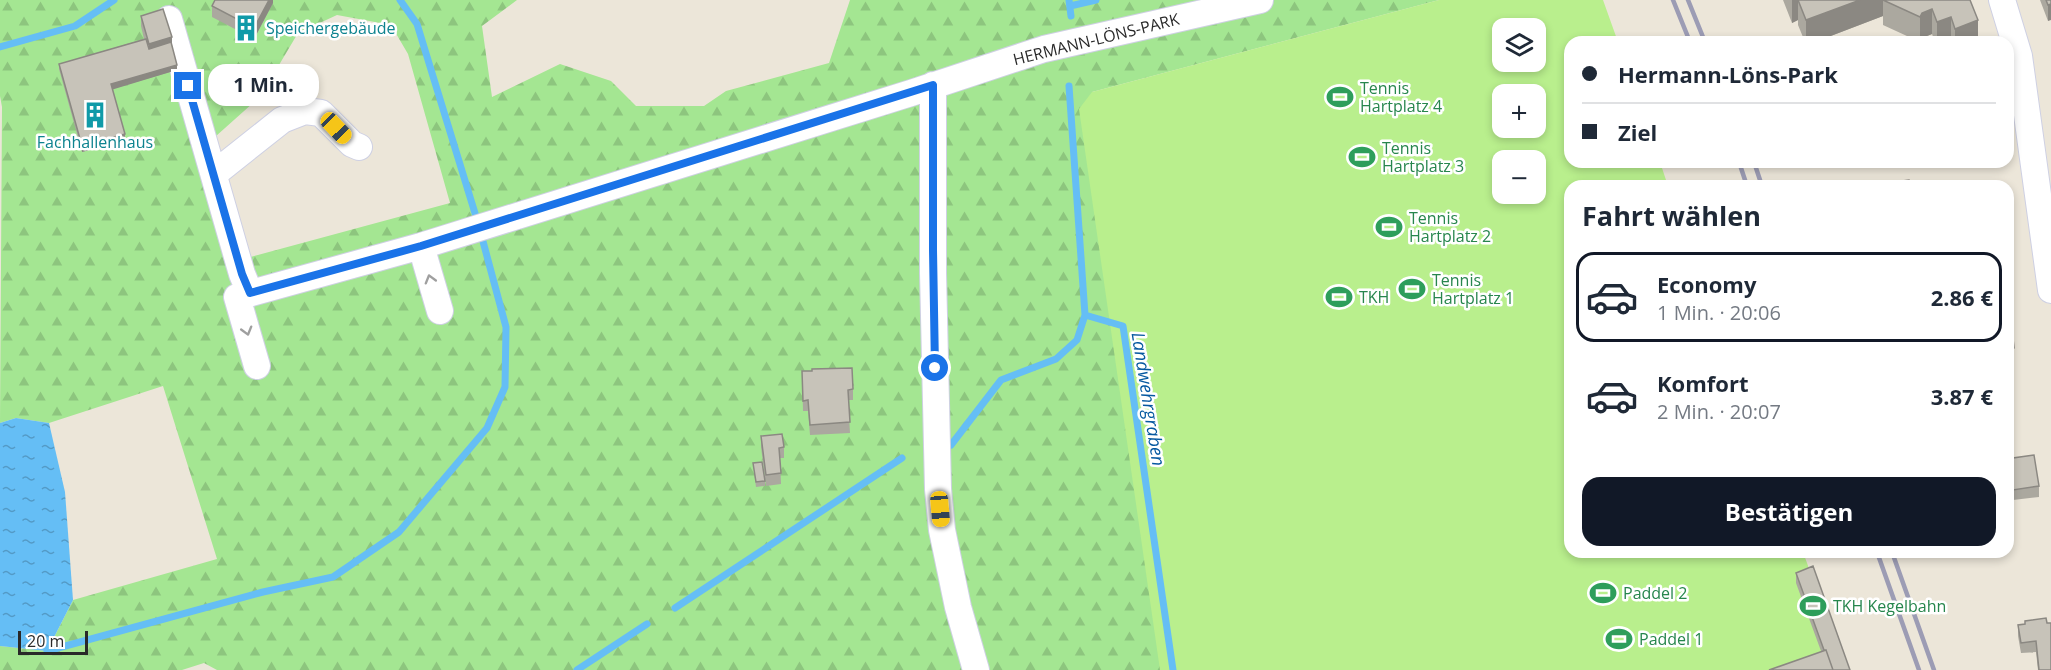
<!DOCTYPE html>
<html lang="de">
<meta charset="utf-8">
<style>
:root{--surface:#fff;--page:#f2f2f3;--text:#1f2937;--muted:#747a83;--line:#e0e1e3;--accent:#111827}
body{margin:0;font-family:"Open Sans",sans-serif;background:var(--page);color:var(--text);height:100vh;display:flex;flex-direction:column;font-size:22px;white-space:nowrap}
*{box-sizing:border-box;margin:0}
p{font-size:20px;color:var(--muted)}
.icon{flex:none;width:33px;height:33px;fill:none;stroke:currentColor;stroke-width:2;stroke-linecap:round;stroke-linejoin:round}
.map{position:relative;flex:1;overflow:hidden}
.panel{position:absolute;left:1564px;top:180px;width:450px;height:378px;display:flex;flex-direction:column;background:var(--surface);border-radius:18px;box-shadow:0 3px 9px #0003}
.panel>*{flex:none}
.guide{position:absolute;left:1564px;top:36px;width:450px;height:132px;border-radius:18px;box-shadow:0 3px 9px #0003;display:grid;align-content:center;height:132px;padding:0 18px;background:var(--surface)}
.tools{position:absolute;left:1492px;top:18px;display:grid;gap:12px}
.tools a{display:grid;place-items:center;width:54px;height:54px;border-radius:12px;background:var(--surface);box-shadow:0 3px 9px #0003;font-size:30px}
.scale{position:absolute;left:18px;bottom:15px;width:70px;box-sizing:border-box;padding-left:6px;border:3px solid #292929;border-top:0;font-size:16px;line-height:21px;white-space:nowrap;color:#292929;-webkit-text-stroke:4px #fff;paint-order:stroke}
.end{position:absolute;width:27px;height:27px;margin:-14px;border:8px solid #1a73e8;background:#fff;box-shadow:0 0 0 3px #fff}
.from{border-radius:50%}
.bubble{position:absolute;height:42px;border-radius:18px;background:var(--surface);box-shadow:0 3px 9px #0003;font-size:20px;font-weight:700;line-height:42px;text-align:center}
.car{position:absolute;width:18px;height:36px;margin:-18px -9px;border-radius:8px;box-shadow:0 0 4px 2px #0007;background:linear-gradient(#f5c518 24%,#345 0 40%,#f5c518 0 76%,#345 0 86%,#f5c518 0)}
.guide b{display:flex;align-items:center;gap:21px;height:57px;font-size:22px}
.guide b+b{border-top:2px solid var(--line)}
.guide i{width:15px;height:15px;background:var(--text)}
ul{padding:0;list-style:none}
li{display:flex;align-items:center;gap:18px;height:90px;margin:0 12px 9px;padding:0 6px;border:3px solid transparent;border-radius:18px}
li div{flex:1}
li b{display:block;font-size:22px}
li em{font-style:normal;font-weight:700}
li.on{border-color:var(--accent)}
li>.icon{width:54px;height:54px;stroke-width:1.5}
h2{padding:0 18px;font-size:27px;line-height:72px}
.action{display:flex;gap:12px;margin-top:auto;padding:12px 18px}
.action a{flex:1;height:69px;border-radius:18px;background:var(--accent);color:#fff;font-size:24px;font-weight:700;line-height:69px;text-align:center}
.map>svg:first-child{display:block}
.forest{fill:url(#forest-firs);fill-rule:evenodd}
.pitch{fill:#b9ef8d;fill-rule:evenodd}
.water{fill:url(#water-ripples)}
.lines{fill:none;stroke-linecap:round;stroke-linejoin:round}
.stream{stroke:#65bef5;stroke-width:7}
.minor-casing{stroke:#ced0e3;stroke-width:28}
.minor{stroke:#fff;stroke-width:26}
.rail{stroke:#9c9cb4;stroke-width:4.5}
.wall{fill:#aba89f}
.shaded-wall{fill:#8b8882}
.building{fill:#c7c3b9;stroke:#8b8882;stroke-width:1.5}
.oneway{stroke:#9f9f9f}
.route{stroke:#1a73e8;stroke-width:8}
.labels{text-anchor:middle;stroke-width:5;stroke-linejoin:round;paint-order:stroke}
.culture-label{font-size:16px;fill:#0d838f;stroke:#fff;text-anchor:start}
.street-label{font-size:16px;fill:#292929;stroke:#fff}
.leisure-label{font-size:16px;fill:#27864d;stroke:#fff;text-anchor:start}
.water-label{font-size:18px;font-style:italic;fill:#0558a0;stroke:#fff}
</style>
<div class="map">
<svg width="2051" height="670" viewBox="0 0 2051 670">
<defs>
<pattern id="forest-firs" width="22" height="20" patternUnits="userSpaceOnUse" patternTransform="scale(1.5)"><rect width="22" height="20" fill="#a4e692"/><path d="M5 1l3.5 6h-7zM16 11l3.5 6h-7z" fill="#8dc57e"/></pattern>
<pattern id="water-ripples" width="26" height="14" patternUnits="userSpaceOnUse" patternTransform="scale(1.5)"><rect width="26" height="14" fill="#65bef5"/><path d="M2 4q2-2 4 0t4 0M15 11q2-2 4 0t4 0" fill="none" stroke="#539ac6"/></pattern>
</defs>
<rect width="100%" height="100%" fill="#ece6d9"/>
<!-- forest -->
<path class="forest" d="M 0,0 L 517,0 L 482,26 L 492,97 L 560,64 L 611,81 L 636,106 L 704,106 L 726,91 L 829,63 L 850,0 L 1439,0 L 1092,92 L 1188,670 L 217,670 L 204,663 L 182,670 L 0,670 L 0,646 L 47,651 L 73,600 L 217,559 L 163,386 L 49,423 L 16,418 L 0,423 L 2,107 L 0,96 ZM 337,15 L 391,25 L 408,54 L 450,203 L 232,262 L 197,153 L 253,103 L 276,70 L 298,33 Z"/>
<!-- pitch -->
<path class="pitch" d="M 1439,0 L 1603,0 L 1618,42 L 1570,42 L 1570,162 L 1660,162 L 1668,186 L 1570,186 L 1570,552 L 1803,552 L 1846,670 L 1160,670 L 1079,109 L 1092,92 ZM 1503,28 L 1536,28 L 1536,62 L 1503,62 ZM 1503,94 L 1536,94 L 1536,128 L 1503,128 ZM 1503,160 L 1536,160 L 1536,194 L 1503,194 Z"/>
<!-- water -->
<path class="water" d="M 16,418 L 49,423 L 65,492 L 73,600 L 47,651 L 0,646 L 0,423 Z"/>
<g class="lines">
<!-- stream -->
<path class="stream" d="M 400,0 L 417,24 L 478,223
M 1069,0 L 1071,16
M 1070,6 L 1096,0
M 0,47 L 75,26 L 114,0
M 1069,86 L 1085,315 L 1123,326 L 1173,670
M 951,445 L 1001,380 L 1056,359 L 1077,340 L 1085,315
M 675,608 L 902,458
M 47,651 L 263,592 L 333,577 L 399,532 L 487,428 L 505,387 L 506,327 L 481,234
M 577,670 L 647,624"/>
<!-- minor casing -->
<g class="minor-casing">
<path id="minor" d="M 2002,0 L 2019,56 L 2051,290
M 169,19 L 242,274 L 250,293
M 933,85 L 933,273 L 938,489 L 942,530 L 958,607 L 976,670
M 214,174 L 282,120 L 305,111 L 321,113 L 352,144 L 359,147
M 421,246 L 440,311
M 257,366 L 237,297 L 421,246 L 911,93 L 1044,49 L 1260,0"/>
</g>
<!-- minor -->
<use href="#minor" class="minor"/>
<!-- rail -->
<path class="rail" d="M 1673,0 L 1690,42
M 1688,0 L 1705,42
M 1739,162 L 1747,186
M 1754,162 L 1762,186
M 1877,552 L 1919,670
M 1892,552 L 1934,670"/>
</g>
<!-- wall -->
<path class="wall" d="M 273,0 L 273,3 L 254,39 L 212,17 L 212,6 Z
M 1783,0 L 1970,0 L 1978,42 L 1935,42 L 1932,34 L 1922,38 L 1920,42 L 1883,25 L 1883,16 L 1815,42 L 1805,42 L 1798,25 L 1798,20 L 1792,23 Z
M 2040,0 L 2051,0 L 2048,21 Z
M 141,16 L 172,45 L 177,70 L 112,89 L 125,140 L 82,152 L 59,69 L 59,64 L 144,39 L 141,26 Z
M 2008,312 L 2014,348 L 2014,359 L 2008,360 Z
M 802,371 L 853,389 L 853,400 L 848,400 L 850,433 L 810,435 L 808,411 L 803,411 Z
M 761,436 L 784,447 L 784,458 L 780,458 L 781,484 L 766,486 L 761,447 Z
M 2013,458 L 2039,486 L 2039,497 L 2013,500 L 2013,505 L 2008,506 L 2008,463 L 2013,462 Z
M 753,463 L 765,481 L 765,486 L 756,487 Z
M 1796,573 L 1850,670 L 1821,651 L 1796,583 Z
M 2025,621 L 2051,670 L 2038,670 L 2036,652 L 2021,653 L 2018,636 L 2018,625 L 2025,625 Z"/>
<!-- shaded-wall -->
<path class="shaded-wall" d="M 269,0 L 273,0 L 273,3 L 254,39 L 254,28 Z
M 1792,0 L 1798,0 L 1798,20 L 1792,23 Z
M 1860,0 L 1883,0 L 1883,16 L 1815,42 L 1806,42 L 1806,20 Z
M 2051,4 L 2051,20 L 2048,21 L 2048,5 Z
M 1932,9 L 1932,34 L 1922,38 L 1920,42 L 1920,17 L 1922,13 Z
M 1951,17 L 1951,42 L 1937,42 L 1937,22 Z
M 1978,20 L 1978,42 L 1955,42 L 1955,29 Z
M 172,37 L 172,48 L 149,54 L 149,44 Z
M 177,65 L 177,70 L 111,90 L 111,84 Z
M 125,134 L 125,140 L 82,152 L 82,146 Z"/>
<!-- building -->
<path class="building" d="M 215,0 L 269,0 L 254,28 L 212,6 Z
M 1798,0 L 1860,0 L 1806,20 Z
M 1883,0 L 1970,0 L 1978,20 L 1955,29 L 1951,17 L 1937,22 L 1932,9 L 1922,13 L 1920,17 Z
M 2046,0 L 2051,0 L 2051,4 L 2048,5 Z
M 163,9 L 172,37 L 149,44 L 141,16 Z
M 146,39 L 149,49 L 171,42 L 177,65 L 111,84 L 125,134 L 82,146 L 59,64 Z
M 1909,180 L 1910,186 L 1872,186 L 1872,185 Z
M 2010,311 L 2014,348 L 2008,349 L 2008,312 Z
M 852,368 L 853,389 L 848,390 L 850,422 L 810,425 L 808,400 L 803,401 L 802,371 L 812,371 L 812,369 Z
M 782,434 L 784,447 L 779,448 L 781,473 L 766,475 L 761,436 Z
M 2034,455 L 2039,486 L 2012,490 L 2013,494 L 2008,495 L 2008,463 L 2013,462 L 2013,458 Z
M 762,462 L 765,481 L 756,482 L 753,463 Z
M 1813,566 L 1850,670 L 1833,670 L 1826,650 L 1824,650 L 1796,573 Z
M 2046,618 L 2047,623 L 2051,623 L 2051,670 L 2039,670 L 2036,641 L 2021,643 L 2018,625 L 2025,624 L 2025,621 Z
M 1826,650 L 1833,670 L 1769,670 Z"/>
<!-- one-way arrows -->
<defs><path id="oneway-chevron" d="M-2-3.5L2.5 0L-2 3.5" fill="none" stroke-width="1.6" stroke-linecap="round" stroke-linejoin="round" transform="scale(1.5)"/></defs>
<g class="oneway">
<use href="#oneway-chevron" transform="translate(430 279) rotate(-106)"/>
<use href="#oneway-chevron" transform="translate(247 331) rotate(74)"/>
</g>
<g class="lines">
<!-- route -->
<path class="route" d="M 188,86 L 242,274 L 250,293 L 421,246 L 933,85 L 933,250 L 935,368"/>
</g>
<!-- icons -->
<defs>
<g id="building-bare" transform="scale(2.07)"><path d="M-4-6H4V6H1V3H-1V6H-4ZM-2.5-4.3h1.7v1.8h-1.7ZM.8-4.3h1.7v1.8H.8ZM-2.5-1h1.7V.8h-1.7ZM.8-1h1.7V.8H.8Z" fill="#0f9aa8" stroke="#fff" stroke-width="2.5" paint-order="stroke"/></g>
<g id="stadium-bare" transform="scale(2.07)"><path d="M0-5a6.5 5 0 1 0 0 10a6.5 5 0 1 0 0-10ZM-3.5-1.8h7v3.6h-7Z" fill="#2e9e5b" stroke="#fff" stroke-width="2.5" paint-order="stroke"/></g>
</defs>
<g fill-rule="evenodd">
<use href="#building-bare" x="246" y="28"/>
<use href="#stadium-bare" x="1340" y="97"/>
<use href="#building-bare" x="95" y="115"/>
<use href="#stadium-bare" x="1362" y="157"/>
<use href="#stadium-bare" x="1389" y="227"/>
<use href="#stadium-bare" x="1412" y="289"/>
<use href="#stadium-bare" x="1339" y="297"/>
<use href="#stadium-bare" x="1603" y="593"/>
<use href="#stadium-bare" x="1813" y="606"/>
<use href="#stadium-bare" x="1619" y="639"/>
</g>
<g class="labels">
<!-- culture labels -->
<g class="culture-label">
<text x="266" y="34">Speichergebäude</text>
<text x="95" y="148" text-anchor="middle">Fachhallenhaus</text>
</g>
<!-- street labels -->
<g class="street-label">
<text transform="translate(1096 39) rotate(-14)" y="6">HERMANN-LÖNS-PARK</text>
</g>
<!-- leisure labels -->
<g class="leisure-label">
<text x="1360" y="94">Tennis<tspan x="1360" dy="18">Hartplatz 4</tspan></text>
<text x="1382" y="154">Tennis<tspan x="1382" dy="18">Hartplatz 3</tspan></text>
<text x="1409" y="224">Tennis<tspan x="1409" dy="18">Hartplatz 2</tspan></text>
<text x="1432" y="286">Tennis<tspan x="1432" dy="18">Hartplatz 1</tspan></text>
<text x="1359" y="303">TKH</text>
<text x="1623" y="599">Paddel 2</text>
<text x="1833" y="612">TKH Kegelbahn</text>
<text x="1639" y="645">Paddel 1</text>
</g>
<!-- water labels -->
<g class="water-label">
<text transform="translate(1148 399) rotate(81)" y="6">Landwehrgraben</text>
</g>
</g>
</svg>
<div class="tools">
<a><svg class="icon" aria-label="layers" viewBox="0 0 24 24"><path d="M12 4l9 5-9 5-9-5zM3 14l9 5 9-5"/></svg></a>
<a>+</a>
<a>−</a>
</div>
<div class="scale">20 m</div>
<i class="end from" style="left:935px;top:368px"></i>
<i class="end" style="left:188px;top:86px"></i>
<div class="bubble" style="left:208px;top:64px;width:111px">1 Min.</div>
<i class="car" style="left:336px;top:128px;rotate:136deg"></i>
<i class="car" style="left:940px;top:509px;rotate:175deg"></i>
<div class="guide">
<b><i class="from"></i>Hermann-Löns-Park</b>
<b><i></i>Ziel</b>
</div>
<section class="panel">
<h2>Fahrt wählen</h2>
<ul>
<li class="on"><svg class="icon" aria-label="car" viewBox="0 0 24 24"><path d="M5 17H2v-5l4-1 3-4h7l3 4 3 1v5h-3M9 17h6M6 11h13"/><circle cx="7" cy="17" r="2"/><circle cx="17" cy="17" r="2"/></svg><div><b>Economy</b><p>1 Min. · 20:06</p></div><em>2.86 €</em></li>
<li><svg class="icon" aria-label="car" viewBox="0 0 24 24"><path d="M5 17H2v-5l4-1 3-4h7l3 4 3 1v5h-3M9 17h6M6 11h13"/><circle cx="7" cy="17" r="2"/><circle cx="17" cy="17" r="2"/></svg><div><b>Komfort</b><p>2 Min. · 20:07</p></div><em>3.87 €</em></li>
</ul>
<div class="action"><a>Bestätigen</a></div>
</section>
</div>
